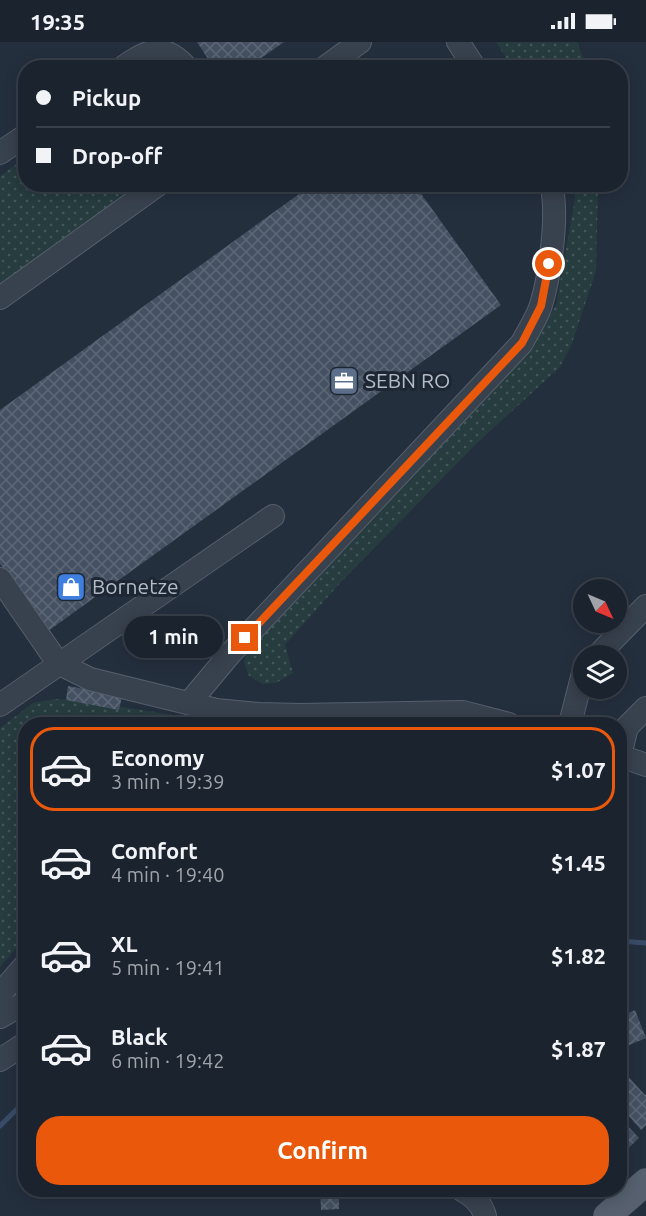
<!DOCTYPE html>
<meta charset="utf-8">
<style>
:root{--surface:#1b232e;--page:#282f3a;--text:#f1f3f6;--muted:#a0a4aa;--line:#39404a;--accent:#ea580c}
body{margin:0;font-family:Ubuntu,sans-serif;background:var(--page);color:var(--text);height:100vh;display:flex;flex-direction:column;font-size:22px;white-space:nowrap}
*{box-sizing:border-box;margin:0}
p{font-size:20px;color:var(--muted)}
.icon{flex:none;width:33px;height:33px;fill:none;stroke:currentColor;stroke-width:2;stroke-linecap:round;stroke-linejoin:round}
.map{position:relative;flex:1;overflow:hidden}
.side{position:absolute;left:18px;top:675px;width:609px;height:480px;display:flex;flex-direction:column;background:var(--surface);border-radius:24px;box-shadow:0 3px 15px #0003,0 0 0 2px var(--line)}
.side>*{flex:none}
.guide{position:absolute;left:18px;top:18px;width:610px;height:132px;border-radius:24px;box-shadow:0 3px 15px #0003,0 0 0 2px var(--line);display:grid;align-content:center;height:132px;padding:0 18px;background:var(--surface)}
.needle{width:39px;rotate:134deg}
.controls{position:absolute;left:573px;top:537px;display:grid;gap:12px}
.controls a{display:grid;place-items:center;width:54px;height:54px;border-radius:50%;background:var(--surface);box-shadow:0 3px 15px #0003,0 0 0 2px var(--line);font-size:30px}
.end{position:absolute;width:27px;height:27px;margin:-14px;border:8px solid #ea580c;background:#fff;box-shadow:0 0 0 3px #fff}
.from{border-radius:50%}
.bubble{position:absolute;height:42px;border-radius:21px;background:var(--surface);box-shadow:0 3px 15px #0003,0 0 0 2px var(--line);font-size:20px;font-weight:600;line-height:42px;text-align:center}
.guide b{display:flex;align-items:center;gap:21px;height:57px;font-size:22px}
.guide b+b{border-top:2px solid var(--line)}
.guide i{width:15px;height:15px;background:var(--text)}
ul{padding:10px 0 0;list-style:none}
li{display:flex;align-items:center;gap:18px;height:84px;margin:0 12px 9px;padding:0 6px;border:3px solid transparent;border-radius:24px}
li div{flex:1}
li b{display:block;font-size:22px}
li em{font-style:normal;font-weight:600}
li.current{border-color:var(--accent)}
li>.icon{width:54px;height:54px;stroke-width:1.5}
.primary-button{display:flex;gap:12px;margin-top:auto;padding:12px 18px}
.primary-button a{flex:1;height:69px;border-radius:24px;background:var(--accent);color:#fff;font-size:24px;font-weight:600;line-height:69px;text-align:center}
.status{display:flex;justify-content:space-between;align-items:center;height:42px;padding:0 30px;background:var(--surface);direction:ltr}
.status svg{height:16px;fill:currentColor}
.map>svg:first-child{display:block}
.grass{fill:url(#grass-dots)}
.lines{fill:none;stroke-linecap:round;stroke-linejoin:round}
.stream{stroke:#394c67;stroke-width:5}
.building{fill:url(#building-cross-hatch)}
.minor-casing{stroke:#565f6c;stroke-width:24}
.major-casing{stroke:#414a57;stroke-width:28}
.minor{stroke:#38414e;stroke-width:22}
.major{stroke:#56606e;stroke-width:27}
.route{stroke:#ea580c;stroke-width:8}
.labels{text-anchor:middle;stroke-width:6;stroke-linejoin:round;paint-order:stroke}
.poi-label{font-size:21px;fill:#b4bcc9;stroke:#1d2633;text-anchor:start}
</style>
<div class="status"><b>19:35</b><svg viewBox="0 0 49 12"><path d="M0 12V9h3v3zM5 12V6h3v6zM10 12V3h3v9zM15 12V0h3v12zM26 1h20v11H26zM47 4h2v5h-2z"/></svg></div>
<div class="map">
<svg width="646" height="1174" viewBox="0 0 646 1174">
<defs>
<pattern id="grass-dots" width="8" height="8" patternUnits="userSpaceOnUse" patternTransform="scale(1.5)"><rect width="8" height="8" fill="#263c3f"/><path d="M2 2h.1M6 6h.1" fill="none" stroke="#435659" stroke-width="1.8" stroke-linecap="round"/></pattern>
<pattern id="building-cross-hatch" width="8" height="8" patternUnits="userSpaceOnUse" patternTransform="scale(1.5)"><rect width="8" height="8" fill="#455162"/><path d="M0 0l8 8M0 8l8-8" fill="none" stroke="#5d6877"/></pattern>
</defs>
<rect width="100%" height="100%" fill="#242f3e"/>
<!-- grass -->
<path class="grass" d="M 496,0 L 577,0 L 587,25 L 512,25 Z
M 25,116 L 26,142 L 147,143 L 0,248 L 0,134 Z
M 574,143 L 598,143 L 596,229 L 571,304 L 560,325 L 476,402 L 341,540 L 285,603 L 293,631 L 276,641 L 263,642 L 249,634 L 244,619 L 250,598 L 533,303 L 556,263 L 575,157 Z
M 55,657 L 85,659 L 224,681 L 222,682 L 171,682 L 167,679 L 164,682 L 26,682 L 25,896 L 0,925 L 0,686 L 33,661 Z"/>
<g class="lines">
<!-- stream -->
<path class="stream" d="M 620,899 L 646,901
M 0,1084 L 26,1058"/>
</g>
<!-- building -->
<path class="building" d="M 197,0 L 284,0 L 247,26 L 214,26 Z
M 313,142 L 414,142 L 501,263 L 48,589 L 0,522 L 0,368 Z
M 68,644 L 122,654 L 119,668 L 66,658 Z
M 635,968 L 646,996 L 620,1007 L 620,975 Z
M 622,1028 L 645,1053 L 646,1052 L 646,1083 L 641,1088 L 620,1064 L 620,1030 Z
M 625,1081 L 639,1096 L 620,1114 L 620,1086 Z
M 320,1148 L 339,1148 L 339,1167 L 321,1168 Z"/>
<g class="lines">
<!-- minor casing -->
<g class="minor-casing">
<path id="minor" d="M 458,0 L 475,26
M 122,26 C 149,7 164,0 187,26
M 324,26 L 360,0
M 0,111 L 26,93
M 0,256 L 159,142
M 0,537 L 58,621 L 90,637 L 216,668 L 259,672 L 301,673 L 463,670 L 509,682
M 597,614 L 646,564
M 189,661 L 230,612 L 522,301 C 528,289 537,276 541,263 C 550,233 559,172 551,142
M 0,663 L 273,474
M 570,682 L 584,627
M 620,713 L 627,685 L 646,666
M 620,714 L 646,723
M 0,952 L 26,922
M 0,975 L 26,960
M 0,1018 L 26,1001
M 462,1148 C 473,1154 482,1162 485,1174"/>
</g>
<!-- major casing -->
<g class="major-casing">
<path id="major" d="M 607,1174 L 646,1140"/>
</g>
<!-- minor -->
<use href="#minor" class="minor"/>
<!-- major -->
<use href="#major" class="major"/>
</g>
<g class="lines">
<!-- route -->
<path class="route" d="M 245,596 L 522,301 L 541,264 L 549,222"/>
</g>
<!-- icons -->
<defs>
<g id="office-square" transform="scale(1.5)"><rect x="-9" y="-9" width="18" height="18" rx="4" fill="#5c6f8a" stroke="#1d2633"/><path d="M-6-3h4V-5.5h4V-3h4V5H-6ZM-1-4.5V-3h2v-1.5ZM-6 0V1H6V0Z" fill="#fff"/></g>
<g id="shop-square" transform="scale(1.5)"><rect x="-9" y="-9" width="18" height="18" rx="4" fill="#3f7fe0" stroke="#1d2633"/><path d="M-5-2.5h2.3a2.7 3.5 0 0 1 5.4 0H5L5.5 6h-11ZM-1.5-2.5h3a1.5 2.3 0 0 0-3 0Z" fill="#fff"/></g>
</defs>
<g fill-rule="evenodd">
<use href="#office-square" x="344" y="339"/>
<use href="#shop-square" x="71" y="545"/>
</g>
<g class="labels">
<!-- poi labels -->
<g class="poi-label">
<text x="365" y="346">SEBN RO</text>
<text x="92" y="552">Bornetze</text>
</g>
</g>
</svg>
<div class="controls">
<a><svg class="needle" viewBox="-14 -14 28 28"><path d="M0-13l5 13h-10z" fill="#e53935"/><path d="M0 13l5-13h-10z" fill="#a0a4aa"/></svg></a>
<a><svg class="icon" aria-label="layers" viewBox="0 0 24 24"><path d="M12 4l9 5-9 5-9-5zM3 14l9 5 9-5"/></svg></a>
</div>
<i class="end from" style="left:549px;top:222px"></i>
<i class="end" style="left:245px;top:596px"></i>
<div class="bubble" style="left:124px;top:574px;width:99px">1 min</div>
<div class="guide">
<b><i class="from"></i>Pickup</b>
<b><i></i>Drop-off</b>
</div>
<section class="side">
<ul>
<li class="current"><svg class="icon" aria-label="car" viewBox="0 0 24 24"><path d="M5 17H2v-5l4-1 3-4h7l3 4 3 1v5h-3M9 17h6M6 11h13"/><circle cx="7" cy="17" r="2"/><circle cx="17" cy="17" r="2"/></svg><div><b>Economy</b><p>3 min · 19:39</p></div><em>$1.07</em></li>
<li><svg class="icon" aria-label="car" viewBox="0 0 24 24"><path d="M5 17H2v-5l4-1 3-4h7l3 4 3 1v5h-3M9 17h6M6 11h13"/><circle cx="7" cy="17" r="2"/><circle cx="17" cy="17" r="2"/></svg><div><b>Comfort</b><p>4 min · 19:40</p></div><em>$1.45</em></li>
<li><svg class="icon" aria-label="car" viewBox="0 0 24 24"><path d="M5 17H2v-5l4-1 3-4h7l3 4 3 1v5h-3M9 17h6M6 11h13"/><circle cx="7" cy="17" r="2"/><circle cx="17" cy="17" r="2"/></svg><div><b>XL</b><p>5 min · 19:41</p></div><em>$1.82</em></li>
<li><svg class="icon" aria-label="car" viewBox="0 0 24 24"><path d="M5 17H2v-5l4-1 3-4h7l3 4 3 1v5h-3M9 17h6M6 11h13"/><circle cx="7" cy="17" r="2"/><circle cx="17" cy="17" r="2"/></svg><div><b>Black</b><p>6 min · 19:42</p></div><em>$1.87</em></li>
</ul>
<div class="primary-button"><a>Confirm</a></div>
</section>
</div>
